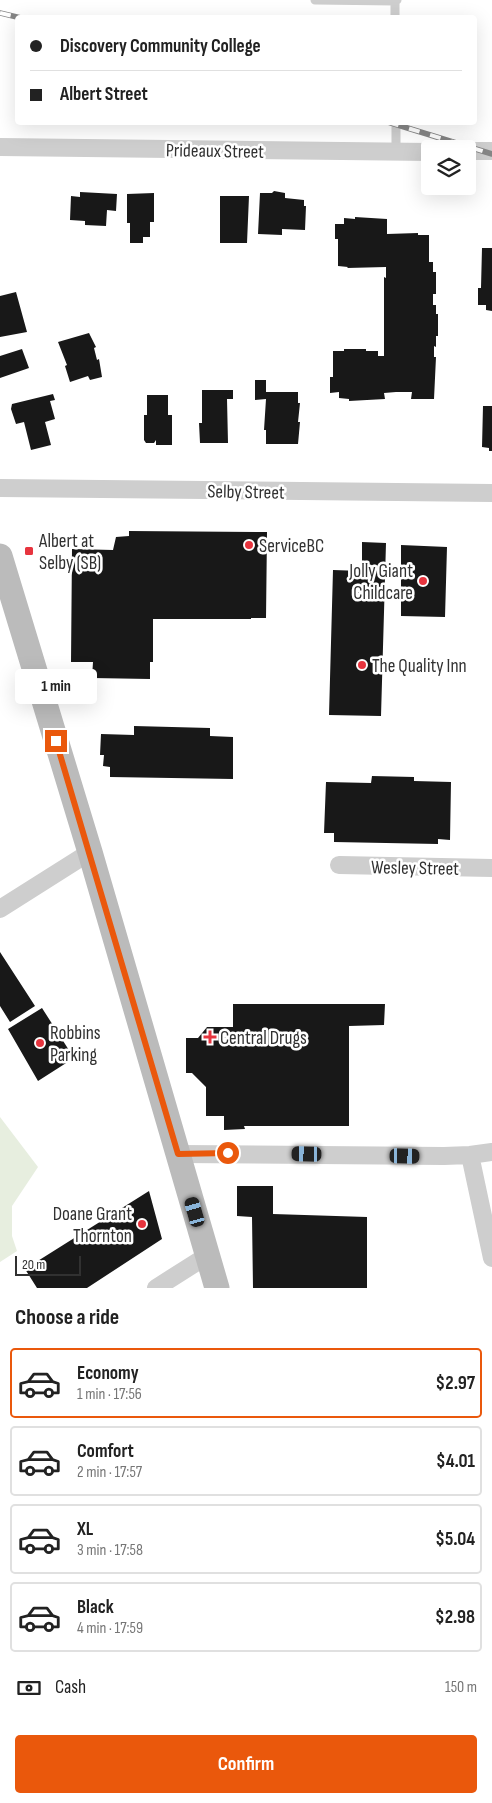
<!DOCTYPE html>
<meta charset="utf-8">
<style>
:root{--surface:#fff;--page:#f2f2f2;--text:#222;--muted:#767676;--line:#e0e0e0;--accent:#ea580c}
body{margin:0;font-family:"Sofia Sans Condensed",sans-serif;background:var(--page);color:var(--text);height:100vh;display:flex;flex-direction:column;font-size:19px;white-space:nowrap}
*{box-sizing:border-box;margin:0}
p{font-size:16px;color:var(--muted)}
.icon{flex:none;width:28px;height:28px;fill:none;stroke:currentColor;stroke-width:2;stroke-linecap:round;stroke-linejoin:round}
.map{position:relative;height:1288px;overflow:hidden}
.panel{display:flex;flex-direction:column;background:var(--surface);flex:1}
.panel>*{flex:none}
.banner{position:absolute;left:15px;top:15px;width:462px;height:110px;border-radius:5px;box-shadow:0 5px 20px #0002;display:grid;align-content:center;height:110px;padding:0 15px;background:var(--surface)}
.tools{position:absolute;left:421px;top:140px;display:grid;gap:10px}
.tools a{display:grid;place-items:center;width:55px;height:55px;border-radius:5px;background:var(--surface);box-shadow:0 5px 20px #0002;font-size:25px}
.scale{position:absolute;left:15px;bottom:12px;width:66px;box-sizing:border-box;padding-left:5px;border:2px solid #313131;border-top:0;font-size:14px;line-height:18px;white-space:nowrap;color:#313131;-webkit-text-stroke:4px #fff;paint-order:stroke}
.end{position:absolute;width:22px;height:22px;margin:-11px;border:6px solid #ea580c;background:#fff;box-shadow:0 0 0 2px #fff}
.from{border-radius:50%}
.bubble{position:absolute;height:35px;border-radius:5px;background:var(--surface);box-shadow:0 5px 20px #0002;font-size:16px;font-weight:700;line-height:35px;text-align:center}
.car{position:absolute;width:15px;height:30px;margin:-15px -8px;border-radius:6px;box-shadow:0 0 4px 1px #0007;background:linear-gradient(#222 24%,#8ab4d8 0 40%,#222 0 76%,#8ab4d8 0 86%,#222 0)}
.banner b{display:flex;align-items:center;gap:18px;height:48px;font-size:19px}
.banner b+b{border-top:1px solid var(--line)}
.banner i{width:12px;height:12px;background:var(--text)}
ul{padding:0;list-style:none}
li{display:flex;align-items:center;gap:15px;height:70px;margin:0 10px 8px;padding:0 5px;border:2px solid var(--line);border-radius:5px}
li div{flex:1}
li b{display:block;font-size:19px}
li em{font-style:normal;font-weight:700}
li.current{border-color:var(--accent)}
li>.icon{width:45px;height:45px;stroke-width:1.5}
h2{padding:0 15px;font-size:22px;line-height:60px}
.pay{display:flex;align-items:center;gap:12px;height:55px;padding:0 15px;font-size:19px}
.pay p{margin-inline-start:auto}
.primary-button{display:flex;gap:10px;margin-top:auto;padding:10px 15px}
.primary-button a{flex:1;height:58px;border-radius:5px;background:var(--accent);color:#fff;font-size:20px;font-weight:700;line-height:58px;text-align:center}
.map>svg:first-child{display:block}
.green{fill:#e7eedf}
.building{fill:#181818}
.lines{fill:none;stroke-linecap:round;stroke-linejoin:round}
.lane{stroke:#cecece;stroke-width:9}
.street{stroke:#cecece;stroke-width:18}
.secondary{stroke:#bbb;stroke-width:25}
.rail-casing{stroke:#868686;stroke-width:5.5}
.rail{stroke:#fff;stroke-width:4;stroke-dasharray:11;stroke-linecap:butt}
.route{stroke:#ea580c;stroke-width:6}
.poi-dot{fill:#e7343e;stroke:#fff;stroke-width:2}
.labels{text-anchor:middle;stroke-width:5;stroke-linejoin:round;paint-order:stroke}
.street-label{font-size:19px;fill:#313131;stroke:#fff}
.poi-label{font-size:19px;fill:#313131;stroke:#fff;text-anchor:start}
</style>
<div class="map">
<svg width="492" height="1288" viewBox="0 0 492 1288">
<rect width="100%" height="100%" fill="#fff"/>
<!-- green -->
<path class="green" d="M 0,1117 L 38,1167 L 12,1206 L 12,1236 L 17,1251 L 0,1262 Z"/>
<!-- building -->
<path class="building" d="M 274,191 L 285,193 L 285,198 L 304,200 L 304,206 L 306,206 L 305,230 L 282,229 L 282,235 L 258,234 L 260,193 L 272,193 Z
M 80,192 L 117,194 L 116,211 L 107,210 L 106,226 L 85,225 L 85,221 L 70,220 L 71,196 L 80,197 Z
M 154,193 L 154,222 L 150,222 L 150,237 L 143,237 L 143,243 L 130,243 L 130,223 L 127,223 L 127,194 Z
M 220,196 L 249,196 L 247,243 L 220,243 Z
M 355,217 L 387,219 L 387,234 L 418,233 L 418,235 L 429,235 L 429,262 L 433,262 L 433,272 L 436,272 L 436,294 L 433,294 L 433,305 L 436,305 L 436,314 L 438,314 L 438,336 L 436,336 L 436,347 L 434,346 L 434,357 L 436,357 L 434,399 L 411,399 L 412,392 L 396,392 L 384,393 L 385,399 L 349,401 L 349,399 L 339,398 L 339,392 L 330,393 L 330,377 L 333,377 L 333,351 L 344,351 L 344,349 L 366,349 L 366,351 L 378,351 L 378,356 L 384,356 L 384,277 L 386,278 L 386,267 L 347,268 L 348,267 L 338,266 L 338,239 L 335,239 L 335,224 L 344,224 L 344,218 L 355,219 Z
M 482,248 L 492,248 L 492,311 L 486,310 L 486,305 L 478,305 L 478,288 L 481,288 Z
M 16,292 L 27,332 L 0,337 L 0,296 Z
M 89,333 L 96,347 L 94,348 L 97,360 L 99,359 L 102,377 L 90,380 L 88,376 L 70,382 L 65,366 L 67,365 L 58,342 Z
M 22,349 L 29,368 L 0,378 L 0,356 Z
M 255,380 L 266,380 L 266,392 L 298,392 L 298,403 L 300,403 L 298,422 L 300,422 L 298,444 L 266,444 L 266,430 L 264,430 L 266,399 L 255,400 Z
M 202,390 L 233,390 L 233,399 L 227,399 L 228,443 L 200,443 L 199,423 L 202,423 Z
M 53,394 L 55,400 L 50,401 L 55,419 L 45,422 L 51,445 L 31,450 L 24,422 L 16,424 L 11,409 L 12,404 Z
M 147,395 L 168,395 L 168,415 L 172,415 L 172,445 L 156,445 L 156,440 L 154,443 L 146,443 L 144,440 L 144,415 L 147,415 Z
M 483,406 L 492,406 L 492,451 L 489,451 L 489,448 L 482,447 Z
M 129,531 L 267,532 L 266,618 L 251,618 L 251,619 L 153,619 L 153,662 L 150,662 L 150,679 L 92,678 L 93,662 L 71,662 L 72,549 L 113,550 L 116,537 L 129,536 Z
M 362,542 L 386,543 L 381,716 L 329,715 L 333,570 L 362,571 Z
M 401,545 L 447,547 L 445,617 L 401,616 Z
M 134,726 L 210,728 L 210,736 L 233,737 L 233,779 L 110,777 L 110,767 L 103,766 L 104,755 L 100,755 L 101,734 L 134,735 Z
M 372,776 L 414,777 L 414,781 L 451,782 L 450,840 L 438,839 L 438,844 L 334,842 L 334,833 L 324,833 L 326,782 L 371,783 Z
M 0,952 L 35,1006 L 10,1022 L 0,1006 Z
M 233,1004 L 385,1004 L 384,1025 L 349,1026 L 349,1126 L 244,1126 L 245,1129 L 224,1130 L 224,1116 L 206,1116 L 206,1087 L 192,1073 L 186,1073 L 186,1038 L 198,1038 L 207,1027 L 233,1027 Z
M 42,1008 L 74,1058 L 38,1081 L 8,1029 Z
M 237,1186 L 273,1186 L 273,1214 L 367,1217 L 367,1288 L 253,1288 L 252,1217 L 237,1216 Z
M 149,1191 L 162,1239 L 87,1288 L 37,1288 L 25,1269 Z"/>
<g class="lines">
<!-- lane -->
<path class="lane" d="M 315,0 L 395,1
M 395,18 L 395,1 L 397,0
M 396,122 L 396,152"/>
<!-- street -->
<path class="street" d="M 0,147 L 430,152
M 468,151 L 492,151
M 0,488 L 492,493
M 339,865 L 492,868
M 0,909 L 90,852
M 178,1154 L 444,1156 L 470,1155 L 492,1152
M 470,1155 L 492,1258
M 156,1288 L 208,1255"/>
<!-- secondary -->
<path class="secondary" d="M 0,556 L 90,852 L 217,1288"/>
<!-- rail casing -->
<g class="rail-casing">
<path id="rail" d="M 0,13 L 21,18
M 388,122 L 492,154"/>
</g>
<!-- rail -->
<use href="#rail" class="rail"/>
</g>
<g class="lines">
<!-- route -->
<path class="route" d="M 56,741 L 178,1154 L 228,1153"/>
</g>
<!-- markers -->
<g class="poi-dot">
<circle cx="249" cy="545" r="5"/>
<rect x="24" y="546" width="10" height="10" rx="2.5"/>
<circle cx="423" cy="581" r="5"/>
<circle cx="362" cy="665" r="5"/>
<path d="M207.5 1029.5h5v5h5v5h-5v5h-5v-5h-5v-5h5z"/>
<circle cx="40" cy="1043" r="5"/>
<circle cx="142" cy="1224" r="5"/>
</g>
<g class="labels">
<!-- street labels -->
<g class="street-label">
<text transform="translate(215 150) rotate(1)" y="7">Prideaux Street</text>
<text transform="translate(246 491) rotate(1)" y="7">Selby Street</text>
<text transform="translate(415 867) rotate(1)" y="7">Wesley Street</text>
</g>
<!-- poi labels -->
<g class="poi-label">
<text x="39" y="547">Albert at<tspan x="39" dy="22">Selby (SB)</tspan></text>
<text x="259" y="552">ServiceBC</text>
<text x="413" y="577" text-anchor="end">Jolly Giant<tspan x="413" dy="22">Childcare</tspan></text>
<text x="372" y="672">The Quality Inn</text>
<text x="50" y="1039">Robbins<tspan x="50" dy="22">Parking</tspan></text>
<text x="220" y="1044">Central Drugs</text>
<text x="132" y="1220" text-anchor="end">Doane Grant<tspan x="132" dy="22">Thornton</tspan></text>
</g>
</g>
</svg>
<div class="tools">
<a><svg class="icon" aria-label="layers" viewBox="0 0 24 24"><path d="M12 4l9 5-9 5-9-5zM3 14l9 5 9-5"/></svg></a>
</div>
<div class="scale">20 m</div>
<i class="end from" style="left:228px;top:1153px"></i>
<i class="end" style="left:56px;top:741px"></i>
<div class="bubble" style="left:15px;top:669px;width:82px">1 min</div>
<i class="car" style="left:307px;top:1154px;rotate:271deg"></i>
<i class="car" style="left:405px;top:1156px;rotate:91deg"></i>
<i class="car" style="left:195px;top:1212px;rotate:344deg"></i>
<div class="banner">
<b><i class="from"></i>Discovery Community College</b>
<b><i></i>Albert Street</b>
</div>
</div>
<section class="panel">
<h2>Choose a ride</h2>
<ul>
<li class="current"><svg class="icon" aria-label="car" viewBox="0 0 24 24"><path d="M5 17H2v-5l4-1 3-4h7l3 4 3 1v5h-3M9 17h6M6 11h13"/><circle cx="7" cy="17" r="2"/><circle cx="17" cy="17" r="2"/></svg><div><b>Economy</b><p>1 min · 17:56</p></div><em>$2.97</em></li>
<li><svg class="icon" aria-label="car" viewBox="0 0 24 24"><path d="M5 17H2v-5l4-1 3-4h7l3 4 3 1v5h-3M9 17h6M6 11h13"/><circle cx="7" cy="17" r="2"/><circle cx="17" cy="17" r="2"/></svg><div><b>Comfort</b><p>2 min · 17:57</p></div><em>$4.01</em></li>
<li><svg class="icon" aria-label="car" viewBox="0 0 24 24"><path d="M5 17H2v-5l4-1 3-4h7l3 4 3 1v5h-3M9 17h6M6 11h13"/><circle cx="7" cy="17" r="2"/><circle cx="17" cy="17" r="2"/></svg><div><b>XL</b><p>3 min · 17:58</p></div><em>$5.04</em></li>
<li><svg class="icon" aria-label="car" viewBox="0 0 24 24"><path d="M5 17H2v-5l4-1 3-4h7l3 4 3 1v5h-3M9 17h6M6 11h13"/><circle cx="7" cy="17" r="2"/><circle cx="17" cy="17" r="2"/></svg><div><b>Black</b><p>4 min · 17:59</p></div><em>$2.98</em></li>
</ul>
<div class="pay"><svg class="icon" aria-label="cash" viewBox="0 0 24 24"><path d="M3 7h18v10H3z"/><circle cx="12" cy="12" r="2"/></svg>Cash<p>150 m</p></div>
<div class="primary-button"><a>Confirm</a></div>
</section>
